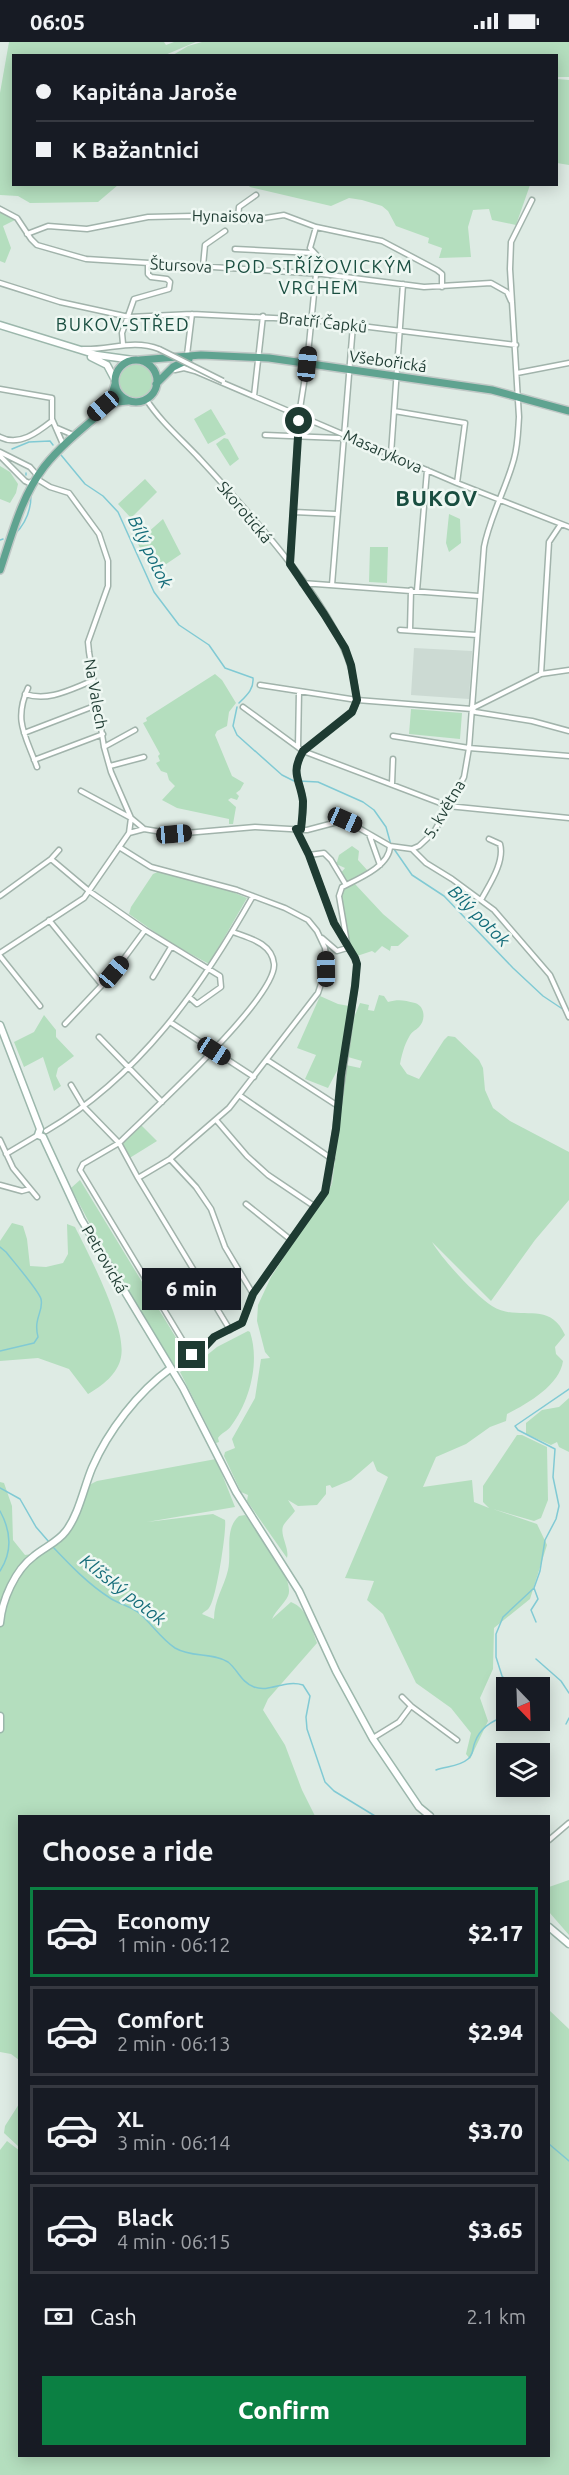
<!DOCTYPE html>
<meta charset="utf-8">
<style>
:root{--surface:#171b24;--page:#20242c;--text:#f1f3f6;--muted:#9ea1a6;--line:#363941;--accent:#0b8043}
body{margin:0;font-family:Ubuntu,sans-serif;background:var(--page);color:var(--text);height:100vh;display:flex;flex-direction:column;font-size:22px;white-space:nowrap}
*{box-sizing:border-box;margin:0}
p{font-size:20px;color:var(--muted)}
.icon{flex:none;width:33px;height:33px;fill:none;stroke:currentColor;stroke-width:2;stroke-linecap:round;stroke-linejoin:round}
.map{position:relative;flex:1;overflow:hidden}
.side{position:absolute;left:18px;top:1773px;width:532px;height:642px;display:flex;flex-direction:column;background:var(--surface);border-radius:0px;box-shadow:0 3px 15px #0003}
.side>*{flex:none}
.hud{position:absolute;left:12px;top:12px;width:546px;height:132px;border-radius:0px;box-shadow:0 3px 15px #0003;display:grid;align-content:center;height:132px;padding:0 24px;background:var(--surface)}
.needle{width:39px;rotate:157deg}
.buttons{position:absolute;left:496px;top:1635px;display:grid;gap:12px}
.buttons a{display:grid;place-items:center;width:54px;height:54px;border-radius:0px;background:var(--surface);box-shadow:0 3px 15px #0003;font-size:30px}
.end{position:absolute;width:27px;height:27px;margin:-14px;border:8px solid #1e3b32;background:#fff;box-shadow:0 0 0 3px #fff}
.from{border-radius:50%}
.bubble{position:absolute;height:42px;border-radius:0px;background:var(--surface);box-shadow:0 3px 15px #0003;font-size:20px;font-weight:800;line-height:42px;text-align:center}
.car{position:absolute;width:18px;height:36px;margin:-18px -9px;border-radius:8px;box-shadow:0 0 4px 2px #0007;background:linear-gradient(#222 24%,#8ab4d8 0 40%,#222 0 76%,#8ab4d8 0 86%,#222 0)}
.hud b{display:flex;align-items:center;gap:21px;height:57px;font-size:22px}
.hud b+b{border-top:2px solid var(--line)}
.hud i{width:15px;height:15px;background:var(--text)}
ul{padding:0;list-style:none}
li{display:flex;align-items:center;gap:18px;height:90px;margin:0 12px 9px;padding:0 12px;border:3px solid var(--line);border-radius:0px}
li div{flex:1}
li b{display:block;font-size:22px}
li em{font-style:normal;font-weight:800}
li.selected{border-color:var(--accent)}
li>.icon{width:54px;height:54px;stroke-width:1.5}
h2{padding:0 24px;font-size:27px;line-height:72px}
.pay{display:flex;align-items:center;gap:15px;height:66px;padding:0 24px;font-size:22px}
.pay p{margin-inline-start:auto}
.cta{display:flex;gap:12px;margin-top:auto;padding:12px 24px}
.cta a{flex:1;height:69px;border-radius:0px;background:var(--accent);color:#fff;font-size:24px;font-weight:800;line-height:69px;text-align:center}
.status{display:flex;justify-content:space-between;align-items:center;height:42px;padding:0 30px;background:var(--surface);direction:ltr}
.status svg{height:16px;fill:currentColor}
.map>svg:first-child{display:block}
.built{fill:#ccdad3}
.green{fill:#b4debe}
.lines{fill:none;stroke-linecap:round;stroke-linejoin:round}
.stream{stroke:#81cad4;stroke-width:1.5}
.street-casing{stroke:#a1b3ab;stroke-width:7}
.secondary-casing{stroke:#9cb7ac;stroke-width:9}
.primary-casing{stroke:#c0c8c6;stroke-width:10}
.street{stroke:#fff;stroke-width:4}
.secondary{stroke:#fff;stroke-width:6}
.primary{stroke:#5fa390;stroke-width:7}
.street-bridge-casing{stroke:#a1b3ab;stroke-width:7;stroke-linecap:butt}
.street-bridge{stroke:#fff;stroke-width:4}
.route{stroke:#1e3b32;stroke-width:8}
.labels{text-anchor:middle;stroke-width:5;stroke-linejoin:round;paint-order:stroke}
.street-label{font-size:16px;fill:#1e3b32;stroke:#eef7f2}
.neighbourhood-label{font-size:18px;letter-spacing:1.5px;fill:#194e40;stroke:#eef7f2}
.water-label{font-size:18px;font-style:italic;fill:#156d7a;stroke:#eef7f2}
.district-label{font-size:22px;font-weight:bold;letter-spacing:1.5px;fill:#194e40;stroke:#eef7f2}
</style>
<div class="status"><b>06:05</b><svg viewBox="0 0 49 12"><path d="M0 12V9h3v3zM5 12V6h3v6zM10 12V3h3v9zM15 12V0h3v12zM26 1h20v11H26zM47 4h2v5h-2z"/></svg></div>
<div class="map">
<svg width="569" height="2433" viewBox="0 0 569 2433">
<rect width="100%" height="100%" fill="#deebe4"/>
<!-- built -->
<path class="built" d="M 414,606 L 472,609 L 469,657 L 411,653 Z"/>
<!-- green -->
<path class="green" d="M 9,0 L 164,0 L 166,3 L 174,0 L 196,0 L 165,13 L 14,14 L 14,142 L 118,143 L 98,160 L 30,161 L 18,154 L 0,153 L 0,51 Z
M 202,0 L 569,0 L 569,35 L 557,35 L 556,14 L 173,13 L 188,4 Z
M 557,37 L 569,38 L 569,123 L 557,121 Z
M 248,143 L 530,143 L 516,183 L 492,178 L 489,167 L 473,168 L 468,185 L 471,215 L 439,216 L 442,206 L 428,201 L 429,196 L 396,184 L 388,169 L 382,164 L 362,158 L 349,156 L 331,164 L 250,145 Z
M 0,170 L 8,171 L 15,178 L 3,184 L 11,206 L 5,221 L 0,219 Z
M119 339a17 17 0 1 1 34 0a17 17 0 1 1-34 0Z
M 211,367 L 226,392 L 208,402 L 194,377 Z
M 224,396 L 228,397 L 239,417 L 230,424 L 216,402 Z
M 0,424 L 10,430 L 18,442 L 16,451 L 10,461 L 0,457 Z
M 145,437 L 157,450 L 131,476 L 118,462 Z
M 449,472 L 460,477 L 461,501 L 449,510 L 446,501 Z
M 163,477 L 181,512 L 153,531 L 137,500 Z
M 370,505 L 388,505 L 387,541 L 369,540 Z
M 215,632 L 222,638 L 236,661 L 229,670 L 227,684 L 217,689 L 215,693 L 232,734 L 244,741 L 240,748 L 236,751 L 239,754 L 237,758 L 231,756 L 228,758 L 236,765 L 233,782 L 229,782 L 229,777 L 177,766 L 162,758 L 175,744 L 169,738 L 167,731 L 161,729 L 156,721 L 160,719 L 158,714 L 160,712 L 143,681 L 147,679 L 146,676 Z
M 411,667 L 462,671 L 460,697 L 409,692 Z
M 352,804 L 359,809 L 358,818 L 368,829 L 346,842 L 340,832 L 345,826 L 334,821 L 337,820 L 339,813 Z
M 377,826 L 380,827 L 355,842 L 383,872 L 409,894 L 398,904 L 391,904 L 390,909 L 382,904 L 375,911 L 372,909 L 357,914 L 349,901 L 340,854 L 343,845 Z
M 160,829 L 223,846 L 247,856 L 209,922 L 169,900 L 129,872 L 131,865 L 153,832 Z
M 379,953 L 384,954 L 388,960 C 398,957 404,958 415,961 C 425,964 426,978 419,985 C 415,989 412,989 409,995 C 404,1004 402,1012 400,1022 L 407,1032 L 419,1037 L 444,998 L 448,994 L 455,995 L 479,1018 L 483,1026 L 485,1048 L 493,1066 L 510,1079 L 569,1110 L 569,1158 L 535,1198 L 491,1259 L 432,1200 C 442,1217 475,1253 492,1264 C 518,1281 549,1257 565,1293 L 555,1305 L 556,1312 L 563,1319 C 560,1343 527,1362 507,1372 L 506,1379 L 490,1385 L 466,1402 L 436,1415 L 423,1445 L 472,1438 L 474,1460 L 489,1466 L 483,1460 L 483,1444 L 517,1393 L 522,1393 L 547,1405 L 548,1458 L 541,1476 L 534,1479 L 493,1467 L 537,1482 L 547,1503 L 530,1557 L 494,1586 L 493,1627 L 480,1656 L 488,1679 L 470,1717 L 466,1712 L 471,1691 L 451,1666 L 416,1641 L 383,1572 L 367,1558 L 374,1539 L 345,1536 L 388,1435 L 377,1429 L 373,1419 L 351,1438 L 332,1446 L 330,1443 L 326,1444 L 326,1452 L 317,1463 L 298,1464 L 288,1458 L 295,1469 C 292,1473 288,1477 285,1481 C 277,1490 290,1505 287,1516 L 247,1459 L 248,1453 L 241,1450 L 224,1414 L 225,1410 L 235,1406 L 232,1397 L 255,1356 L 261,1317 L 270,1316 L 265,1310 L 257,1279 L 258,1263 L 271,1235 L 304,1184 L 326,1154 L 332,1142 L 346,1023 L 360,1026 L 362,1019 L 348,1015 L 352,980 L 360,961 L 369,963 L 368,968 L 374,969 Z
M 320,954 L 338,962 L 349,964 L 340,1023 L 328,1046 L 305,1037 L 316,1013 L 297,1006 Z
M 44,973 L 56,988 L 56,995 L 74,1014 L 58,1026 L 56,1034 L 61,1044 L 54,1049 L 43,1015 L 24,1025 L 14,1000 L 34,990 Z
M 141,1083 L 157,1099 L 128,1117 L 122,1102 Z
M 80,1138 L 189,1317 L 189,1321 L 176,1326 L 169,1317 L 111,1222 L 71,1146 Z
M 12,1181 L 23,1184 L 27,1197 L 30,1224 L 46,1225 L 63,1221 L 68,1212 L 67,1182 L 75,1185 C 89,1213 127,1285 121,1315 C 118,1332 102,1344 88,1352 L 69,1327 L 38,1316 L 0,1319 L 0,1199 Z
M 248,1289 L 250,1290 C 260,1320 250,1359 231,1384 C 228,1389 221,1391 218,1396 L 219,1400 L 216,1401 L 180,1330 L 196,1322 L 217,1305 Z
M 569,1356 L 569,1410 L 559,1405 L 557,1400 L 551,1403 L 526,1392 L 526,1381 L 542,1368 L 559,1365 Z
M 216,1417 L 235,1465 L 147,1480 L 213,1472 L 225,1478 C 227,1487 216,1560 209,1566 C 207,1569 204,1569 202,1572 L 214,1577 C 214,1558 224,1545 228,1528 C 232,1510 224,1487 239,1474 L 245,1473 C 256,1488 296,1536 288,1554 C 284,1562 276,1568 272,1577 L 291,1560 C 308,1567 311,1585 317,1601 L 268,1657 L 263,1668 L 285,1703 L 302,1748 L 315,1774 L 20,1774 L 19,2018 L 11,2012 L 0,2010 L 0,1440 L 4,1441 L 12,1464 L 13,1498 L 25,1513 C 73,1507 74,1483 89,1443 L 97,1439 Z
M 569,1838 L 569,1893 L 549,1870 L 549,1845 Z
M 549,1968 L 569,1987 L 569,2433 L 0,2433 L 0,2108 L 7,2099 L 20,2109 L 20,2414 L 549,2414 Z
M 19,2062 L 20,2105 L 19,2105 L 4,2091 L 5,2084 Z"/>
<g class="lines">
<!-- stream -->
<path class="stream" d="M 12,407 L 29,400 L 50,399 L 53,403
M 61,413 L 85,442 L 103,454 L 118,470 L 154,550 L 179,583 L 209,603 L 225,626 L 253,636 C 254,647 247,653 239,661
M 26,431 L 26,433
M 15,492 C 25,482 31,468 31,453
M 0,498 L 3,497
M 237,665 L 233,684 L 237,693 L 282,733 L 294,739
M 299,739 L 318,740 L 363,760 L 374,768 L 386,785 L 391,803
M 394,807 L 412,833 L 444,854 L 513,926 L 543,954 L 564,968
M 0,1205 L 6,1210 C 13,1219 39,1249 41,1257 C 44,1269 33,1276 38,1295 L 34,1301 L 0,1309
M 0,1446 L 20,1457 L 36,1485 L 49,1500
M 0,1469 C 11,1489 13,1509 0,1529
M 52,1504 C 70,1523 88,1542 110,1556 C 119,1562 130,1564 139,1571 C 152,1582 161,1597 175,1606 C 192,1616 212,1610 228,1620 C 238,1628 241,1640 254,1645 C 270,1651 285,1637 303,1643 L 310,1654 L 306,1675 L 307,1687 L 325,1740 L 334,1749 L 375,1774
M 534,1546 L 538,1557 L 531,1568 L 536,1580
M 536,1617 L 561,1639 L 569,1651
M 512,1646 L 502,1634 L 496,1615 L 496,1592 L 503,1575 L 534,1546 L 540,1529 L 545,1498 L 556,1477 L 559,1464 L 553,1435 L 555,1407 L 518,1388 L 515,1384 L 569,1347
M 566,1682 L 569,1676
M 436,1728 C 446,1724 459,1725 468,1717 C 474,1712 472,1707 475,1700 C 480,1686 493,1678 507,1674
M 549,2102 L 569,2119"/>
<!-- street casing -->
<g class="street-casing">
<path id="street" d="M 0,167 L 17,176 L 31,197 L 37,203 L 86,217 L 322,232 L 424,245 L 491,241 L 507,250 L 511,259
M 238,177 L 239,165 L 256,153
M 316,185 L 310,206 L 323,220 L 322,232
M 27,192 L 48,184 L 87,187 L 148,175 L 192,174 L 252,178 L 284,173 L 316,185 L 382,199 L 437,228 L 442,232 L 442,245
M 235,207 L 312,211
M 203,224 L 205,203 L 225,189
M 0,241 L 60,260 L 129,275 L 192,272 L 312,278 L 516,303
M 123,302 L 122,291 L 134,257 L 169,247 L 170,240 L 167,237 L 151,235 L 148,232 L 148,222
M 83,307 C 110,308 133,297 159,307
M 187,313 L 192,272
M 175,328 L 184,326 L 195,329 L 457,441 L 569,485
M 517,331 L 569,321
M 0,347 L 52,356 L 52,377 L 62,400
M 254,354 L 263,274
M 146,357 C 160,379 180,396 198,415 C 246,467 343,571 354,639 C 356,651 359,660 352,670 L 303,709 C 290,732 300,737 303,758 C 304,768 302,778 301,787
M 394,369 L 465,381 L 457,441
M 57,386 L 71,392
M 265,393 L 339,396
M 0,395 C 19,405 38,390 52,379
M 0,410 L 30,425 L 37,433
M 391,412 L 403,242
M 0,414 L 25,439 L 29,441 L 33,439
M 37,437 L 50,445 L 69,451 L 99,492 L 108,519 L 108,544 L 88,600 L 89,610 L 104,705 L 111,730 L 131,776 L 129,791
M 294,470 L 337,472
M 290,522 L 299,373 L 307,322 L 316,232
M 302,541 L 479,554
M 332,543 L 353,283
M 417,549 L 427,428
M 400,588 L 477,593
M 410,588 L 411,548
M 541,632 L 549,500 L 561,482
M 260,643 L 357,658 L 472,667 L 475,670 L 532,679 L 569,689
M 28,646 C 13,679 26,694 37,725
M 25,652 C 49,660 71,647 92,639
M 243,665 L 303,709 L 448,764 L 569,776
M 473,666 L 541,632 L 569,628
M 24,691 L 97,663
M 393,694 L 469,706 L 569,714
M 104,705 L 135,688
M 298,705 L 299,649
M 34,718 L 103,692
M 110,724 L 144,715
M 392,742 L 393,717
M 81,749 L 131,776 L 143,786
M 369,792 L 380,823
M 119,805 L 151,825 L 237,848 L 285,866 L 308,878 L 317,889 L 325,906 L 326,914 L 326,927 L 318,951 L 229,1066 L 170,1117 L 138,1136
M 412,807 L 426,821 L 452,837 L 494,868 L 550,933 L 569,975
M 309,813 L 324,811 L 331,818 L 346,843
M 51,817 L 89,849 L 145,888 L 220,934 L 221,945 L 197,962 L 189,955
M 0,854 L 51,817 L 59,808
M 481,858 C 489,843 505,820 500,802 L 489,797
M 49,878 L 102,943 L 65,982
M 322,896 L 337,909 L 347,906 L 347,902
M 347,901 L 339,854 L 342,845 C 358,837 390,824 390,804
M 0,911 L 84,856 L 129,791 L 144,787 L 174,792 L 255,785 L 307,788 L 345,778 L 390,804 L 412,807 L 419,804 L 434,790 L 464,735 L 469,706 L 484,505 C 490,474 506,447 514,417 C 518,403 518,389 519,375 L 510,227 L 511,200 L 532,158
M 0,914 L 40,964
M 114,930 L 145,888
M 153,935 L 171,905
M 170,980 L 254,1035
M 99,995 L 162,1060
M 267,1018 L 338,1064
M 71,1043 L 84,1065 L 119,1101 C 147,1073 277,956 274,922 C 272,901 249,896 233,890
M 239,1053 L 332,1117
M 217,1079 L 247,1114 L 268,1133 L 314,1164
M 46,1089 C 139,1035 201,946 253,854
M 0,1098 L 13,1126 L 37,1155
M 6,1112 L 38,1093
M 170,1117 L 196,1145 L 211,1167 L 225,1205 L 253,1252 L 242,1281 L 214,1295 L 194,1314 L 189,1309 L 80,1128 L 83,1122 L 119,1101 L 138,1136 L 230,1288
M 0,1143 L 22,1149 L 29,1147
M 246,1162 L 291,1198
M 253,1252 L 325,1150 L 328,1141 L 355,944 L 357,923 L 355,916 L 334,881 L 309,813 L 296,787
M 411,1664 L 457,1698
M 373,1696 L 399,1680 L 411,1664 L 402,1655
M 549,1798 L 569,1781"/>
</g>
<!-- secondary casing -->
<g class="secondary-casing">
<path id="secondary" d="M 0,283 L 97,313 L 133,318
M 91,315 L 107,323 L 115,338
M 0,983 L 40,1087
M 40,1087 L 38,1093 L 43,1095 L 81,1177 L 183,1346 L 236,1450 L 299,1549 L 336,1629 L 373,1697 L 419,1765 L 430,1774
M 0,1581 C 2,1558 15,1528 34,1514 C 45,1505 58,1500 66,1489 C 79,1472 84,1445 92,1426 C 108,1389 138,1350 171,1326
M 0,1674 L 0,1687
M 549,1885 L 569,1902"/>
</g>
<!-- primary casing -->
<g class="primary-casing">
<path id="primary" d="M 140,318 L 201,313 L 269,316 L 492,348 L 569,369
M115 339a21 21 0 1 1 42 0a21 21 0 1 1-42 0Z
M 156,342 L 173,325 L 189,317
M 104,363 L 111,355 L 115,342
M 0,528 C 12,493 21,455 44,425 C 62,402 87,383 109,364 L 117,360 L 128,359"/>
</g>
<!-- street -->
<use href="#street" class="street"/>
<!-- secondary -->
<use href="#secondary" class="secondary"/>
<!-- primary -->
<use href="#primary" class="primary"/>
<!-- street-bridge casing -->
<g class="street-bridge-casing">
<path id="street-bridge" d="M 159,307 L 223,339"/>
</g>
<!-- street-bridge -->
<use href="#street-bridge" class="street-bridge"/>
</g>
<g class="lines">
<!-- route -->
<path class="route" d="M 192,1313 L 200,1310 L 214,1295 L 242,1281 L 253,1252 L 325,1150 L 336,1087 L 341,1033 L 355,944 L 357,922 L 355,916 L 334,881 L 309,813 L 296,787 L 301,787 C 302,778 303,768 303,759 C 300,737 290,732 303,709 L 352,670 L 357,658 L 351,623 L 345,606 L 324,572 L 290,522 L 299,379"/>
</g>
<g class="labels">
<!-- street labels -->
<g class="street-label">
<text transform="translate(228 174) rotate(1)" y="6">Hynaisova</text>
<text transform="translate(181 223) rotate(3)" y="6">Štursova</text>
<text transform="translate(323 280) rotate(6)" y="6">Bratří Čapků</text>
<text transform="translate(388 319) rotate(8)" y="6">Všebořická</text>
<text transform="translate(383 409) rotate(24)" y="6">Masarykova</text>
<text transform="translate(245 470) rotate(50)" y="6">Skorotická</text>
<text transform="translate(96 652) rotate(80)" y="6">Na Valech</text>
<text transform="translate(444 767) rotate(-59)" y="6">5. května</text>
<text transform="translate(105 1217) rotate(60)" y="6">Petrovická</text>
</g>
<!-- neighbourhood labels -->
<g class="neighbourhood-label">
<text x="319" y="231">POD STŘÍŽOVICKÝM<tspan x="319" dy="21">VRCHEM</tspan></text>
<text x="123" y="289">BUKOV-STŘED</text>
</g>
<!-- water labels -->
<g class="water-label">
<text transform="translate(150 510) rotate(64)" y="6">Bílý potok</text>
<text transform="translate(479 874) rotate(45)" y="6">Bílý potok</text>
<text transform="translate(123 1548) rotate(38)" y="6">Klíšský potok</text>
</g>
<!-- district labels -->
<g class="district-label">
<text x="437" y="464">BUKOV</text>
</g>
</g>
</svg>
<div class="buttons">
<a><svg class="needle" viewBox="-14 -14 28 28"><path d="M0-13l5 13h-10z" fill="#e53935"/><path d="M0 13l5-13h-10z" fill="#9ea1a6"/></svg></a>
<a><svg class="icon" aria-label="layers" viewBox="0 0 24 24"><path d="M12 4l9 5-9 5-9-5zM3 14l9 5 9-5"/></svg></a>
</div>
<i class="end from" style="left:299px;top:379px"></i>
<i class="end" style="left:192px;top:1313px"></i>
<div class="bubble" style="left:142px;top:1226px;width:99px">6 min</div>
<i class="car" style="left:307px;top:322px;rotate:6deg"></i>
<i class="car" style="left:103px;top:364px;rotate:229deg"></i>
<i class="car" style="left:345px;top:778px;rotate:114deg"></i>
<i class="car" style="left:174px;top:792px;rotate:85deg"></i>
<i class="car" style="left:326px;top:927px;rotate:359deg"></i>
<i class="car" style="left:114px;top:930px;rotate:40deg"></i>
<i class="car" style="left:214px;top:1009px;rotate:123deg"></i>
<div class="hud">
<b><i class="from"></i>Kapitána Jaroše</b>
<b><i></i>K Bažantnici</b>
</div>
<section class="side">
<h2>Choose a ride</h2>
<ul>
<li class="selected"><svg class="icon" aria-label="car" viewBox="0 0 24 24"><path d="M5 17H2v-5l4-1 3-4h7l3 4 3 1v5h-3M9 17h6M6 11h13"/><circle cx="7" cy="17" r="2"/><circle cx="17" cy="17" r="2"/></svg><div><b>Economy</b><p>1 min · 06:12</p></div><em>$2.17</em></li>
<li><svg class="icon" aria-label="car" viewBox="0 0 24 24"><path d="M5 17H2v-5l4-1 3-4h7l3 4 3 1v5h-3M9 17h6M6 11h13"/><circle cx="7" cy="17" r="2"/><circle cx="17" cy="17" r="2"/></svg><div><b>Comfort</b><p>2 min · 06:13</p></div><em>$2.94</em></li>
<li><svg class="icon" aria-label="car" viewBox="0 0 24 24"><path d="M5 17H2v-5l4-1 3-4h7l3 4 3 1v5h-3M9 17h6M6 11h13"/><circle cx="7" cy="17" r="2"/><circle cx="17" cy="17" r="2"/></svg><div><b>XL</b><p>3 min · 06:14</p></div><em>$3.70</em></li>
<li><svg class="icon" aria-label="car" viewBox="0 0 24 24"><path d="M5 17H2v-5l4-1 3-4h7l3 4 3 1v5h-3M9 17h6M6 11h13"/><circle cx="7" cy="17" r="2"/><circle cx="17" cy="17" r="2"/></svg><div><b>Black</b><p>4 min · 06:15</p></div><em>$3.65</em></li>
</ul>
<div class="pay"><svg class="icon" aria-label="cash" viewBox="0 0 24 24"><path d="M3 7h18v10H3z"/><circle cx="12" cy="12" r="2"/></svg>Cash<p>2.1 km</p></div>
<div class="cta"><a>Confirm</a></div>
</section>
</div>
